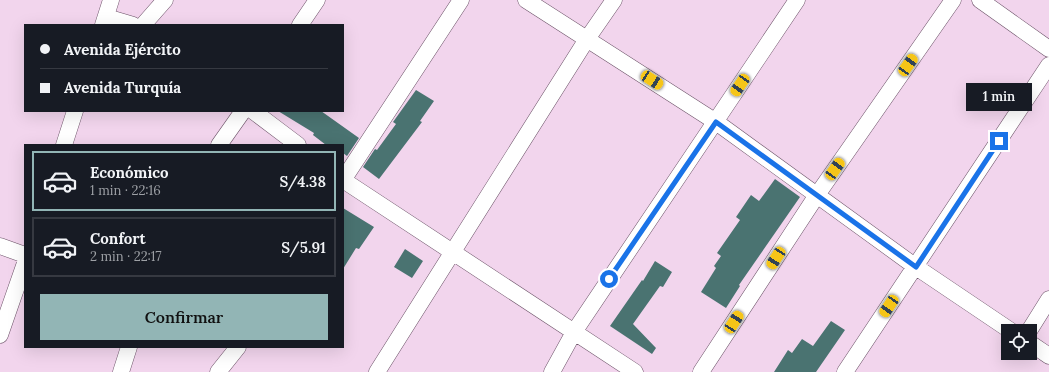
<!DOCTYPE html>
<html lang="es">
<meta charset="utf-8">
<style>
:root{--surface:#171b24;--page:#242831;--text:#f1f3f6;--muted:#9ea1a6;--line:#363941;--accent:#92b5b5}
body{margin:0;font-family:Lora,serif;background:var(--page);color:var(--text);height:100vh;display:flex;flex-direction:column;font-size:15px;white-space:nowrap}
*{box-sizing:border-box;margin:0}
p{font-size:13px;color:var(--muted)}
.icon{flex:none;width:22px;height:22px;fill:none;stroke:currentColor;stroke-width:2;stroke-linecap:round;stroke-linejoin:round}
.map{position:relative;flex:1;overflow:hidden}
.panel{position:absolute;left:24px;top:144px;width:320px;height:204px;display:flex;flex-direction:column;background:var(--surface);border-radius:0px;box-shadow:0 4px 16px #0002}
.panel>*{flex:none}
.hud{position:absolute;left:24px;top:24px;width:320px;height:88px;border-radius:0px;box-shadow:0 4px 16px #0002;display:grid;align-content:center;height:88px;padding:0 16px;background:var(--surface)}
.fabs{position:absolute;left:1001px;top:324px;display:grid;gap:8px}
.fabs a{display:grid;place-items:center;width:36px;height:36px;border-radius:0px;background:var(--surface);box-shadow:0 4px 16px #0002;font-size:20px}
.end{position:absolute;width:18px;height:18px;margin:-9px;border:5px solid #1a73e8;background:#fff;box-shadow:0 0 0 2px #fff}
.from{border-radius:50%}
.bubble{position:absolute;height:28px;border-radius:0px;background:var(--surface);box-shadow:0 4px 16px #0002;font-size:13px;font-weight:600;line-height:28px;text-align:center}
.car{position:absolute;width:12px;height:24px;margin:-12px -6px;border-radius:5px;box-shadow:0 0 3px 1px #0007;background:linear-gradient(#f5c518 24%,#345 0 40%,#f5c518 0 76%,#345 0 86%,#f5c518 0)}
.hud b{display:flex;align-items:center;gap:14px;height:38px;font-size:15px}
.hud b+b{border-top:1px solid var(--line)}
.hud i{width:10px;height:10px;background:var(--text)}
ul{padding:7px 0 0;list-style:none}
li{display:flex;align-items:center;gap:12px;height:60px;margin:0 8px 6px;padding:0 8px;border:2px solid var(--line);border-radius:0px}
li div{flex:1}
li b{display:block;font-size:15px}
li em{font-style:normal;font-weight:600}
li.selected{border-color:var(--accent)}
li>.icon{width:36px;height:36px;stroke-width:1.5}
.button{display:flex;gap:8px;margin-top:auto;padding:8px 16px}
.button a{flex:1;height:46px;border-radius:0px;background:var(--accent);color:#111;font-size:16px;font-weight:600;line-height:46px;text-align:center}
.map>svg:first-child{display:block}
.building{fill:#4a7371}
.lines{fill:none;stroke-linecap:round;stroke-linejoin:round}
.street-casing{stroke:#6c5368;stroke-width:17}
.street{stroke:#fff;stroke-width:16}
.route{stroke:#1a73e8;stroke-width:5}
</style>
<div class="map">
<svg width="1049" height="372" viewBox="0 0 1049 372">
<rect width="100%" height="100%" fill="#f2d5ed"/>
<!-- building -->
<path class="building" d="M 416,90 L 434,101 L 420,121 L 422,122 L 379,179 L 363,167 L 375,149 L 377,150 L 396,124 L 393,122 Z
M 278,111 L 321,111 L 359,138 L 347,156 L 343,153 L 343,145 L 326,145 L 313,135 L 314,133 Z
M 775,179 L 800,197 L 739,285 L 740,286 L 726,308 L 701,292 L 716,268 L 714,266 L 721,256 L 717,253 L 740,220 L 736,217 L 751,195 L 759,201 Z
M 343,208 L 374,227 L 359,249 L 356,248 L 343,269 Z
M 405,249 L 423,261 L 412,278 L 394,267 Z
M 655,261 L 672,272 L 663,287 L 660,286 L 633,324 L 656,348 L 652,354 L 610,326 L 642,280 L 643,281 Z
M 831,321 L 845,330 L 816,372 L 774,372 L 788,350 L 792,353 L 802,339 L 813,346 Z"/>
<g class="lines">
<!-- street casing -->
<g class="street-casing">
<path id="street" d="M 526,0 L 716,122 L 916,267 L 1011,331
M 980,0 L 1049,49
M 106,17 L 133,25
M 103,25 L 111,0
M 143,25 L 165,0
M 300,25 L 317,0
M 253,111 L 298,145
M 64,145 L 75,111
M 219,145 L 243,111
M 343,180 L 635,372
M 343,180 L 461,0
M 0,246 L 25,255
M 1029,331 L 1049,299
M 0,335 L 25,263
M 1030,343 L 1049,356
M 121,372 L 129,347
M 218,372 L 238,347
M 377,372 L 587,39 L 614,0
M 552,372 L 574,332 L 797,0
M 701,372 L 817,195 L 953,0
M 845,372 L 1049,65"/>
</g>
<!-- street -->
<use href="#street" class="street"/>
</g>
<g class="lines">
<!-- route -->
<path class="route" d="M 609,279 L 716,122 L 916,267 L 999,141"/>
</g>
</svg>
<div class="fabs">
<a><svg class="icon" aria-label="locate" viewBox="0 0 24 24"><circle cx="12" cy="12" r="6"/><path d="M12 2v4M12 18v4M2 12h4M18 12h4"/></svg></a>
</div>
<i class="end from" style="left:609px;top:279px"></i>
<i class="end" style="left:999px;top:141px"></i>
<div class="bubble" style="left:966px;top:83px;width:66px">1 min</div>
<i class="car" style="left:908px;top:65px;rotate:35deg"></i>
<i class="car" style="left:652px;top:80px;rotate:123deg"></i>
<i class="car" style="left:740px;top:85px;rotate:214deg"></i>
<i class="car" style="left:835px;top:169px;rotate:35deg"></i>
<i class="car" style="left:776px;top:258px;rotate:213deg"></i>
<i class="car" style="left:889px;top:306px;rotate:214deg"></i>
<i class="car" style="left:734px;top:322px;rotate:33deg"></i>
<div class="hud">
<b><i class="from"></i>Avenida Ejército</b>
<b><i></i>Avenida Turquía</b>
</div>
<section class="panel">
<ul>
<li class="selected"><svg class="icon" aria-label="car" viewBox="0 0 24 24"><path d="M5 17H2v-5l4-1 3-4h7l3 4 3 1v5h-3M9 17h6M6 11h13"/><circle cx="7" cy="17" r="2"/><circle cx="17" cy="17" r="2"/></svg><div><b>Económico</b><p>1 min · 22:16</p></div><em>S/4.38</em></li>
<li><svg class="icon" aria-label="car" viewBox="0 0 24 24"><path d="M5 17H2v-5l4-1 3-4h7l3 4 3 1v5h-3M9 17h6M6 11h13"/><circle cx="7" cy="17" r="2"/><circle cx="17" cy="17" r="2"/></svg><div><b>Confort</b><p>2 min · 22:17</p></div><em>S/5.91</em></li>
</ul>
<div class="button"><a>Confirmar</a></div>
</section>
</div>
